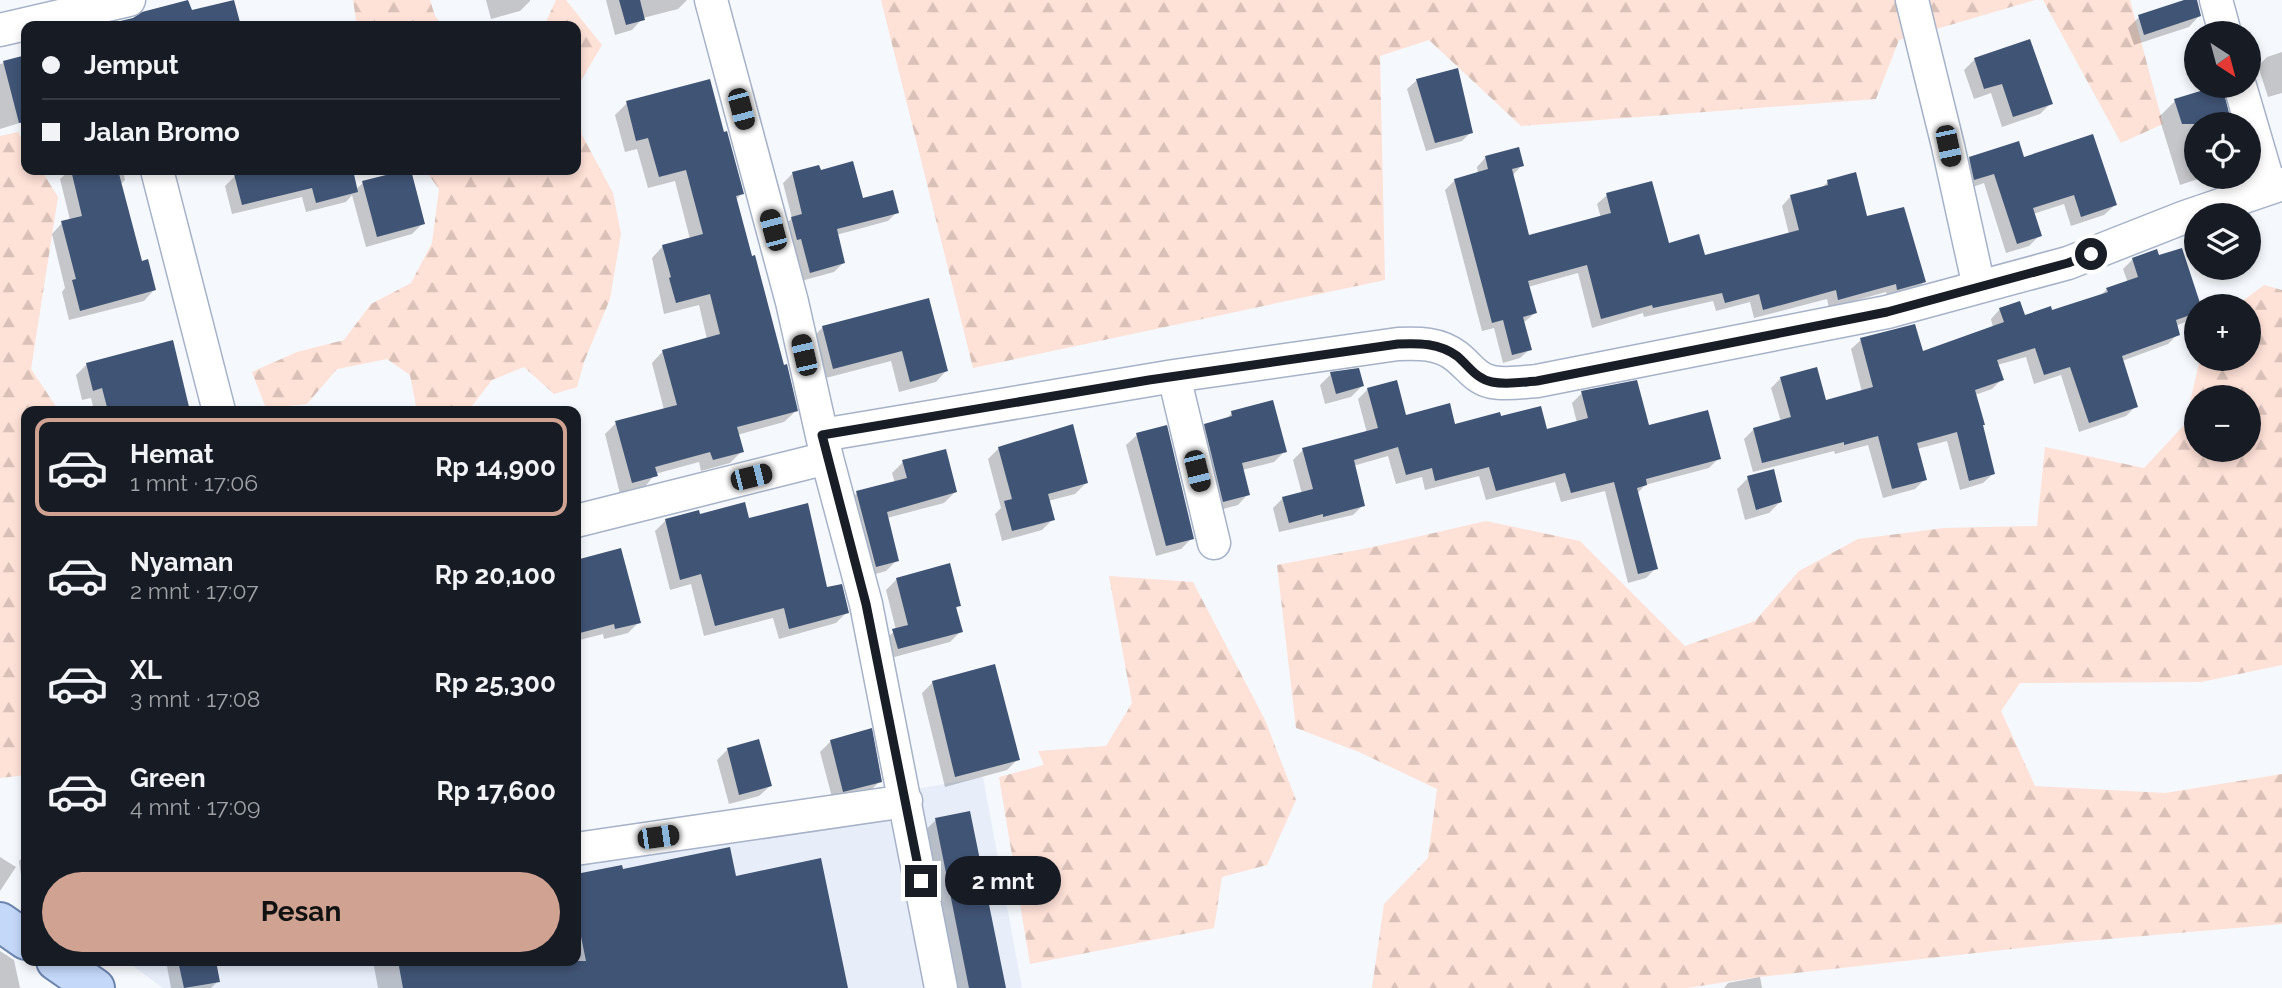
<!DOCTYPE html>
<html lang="id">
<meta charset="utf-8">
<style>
:root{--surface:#171b24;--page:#20242c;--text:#f1f3f6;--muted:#9ea1a6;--line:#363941;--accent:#cfa292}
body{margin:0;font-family:Raleway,sans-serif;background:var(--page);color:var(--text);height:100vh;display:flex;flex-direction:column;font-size:26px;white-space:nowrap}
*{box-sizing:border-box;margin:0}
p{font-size:23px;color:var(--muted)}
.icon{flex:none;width:38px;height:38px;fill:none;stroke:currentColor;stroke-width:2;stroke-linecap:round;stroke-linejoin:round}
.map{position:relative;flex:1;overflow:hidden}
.side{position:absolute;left:21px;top:406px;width:560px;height:560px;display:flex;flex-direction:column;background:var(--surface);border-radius:14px;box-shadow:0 4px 10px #0003}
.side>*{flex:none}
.banner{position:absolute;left:21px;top:21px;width:560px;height:154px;border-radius:14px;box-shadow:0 4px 10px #0003;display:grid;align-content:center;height:154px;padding:0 21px;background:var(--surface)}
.needle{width:46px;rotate:144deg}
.controls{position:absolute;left:2184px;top:21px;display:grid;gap:14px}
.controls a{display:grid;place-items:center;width:77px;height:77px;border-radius:50%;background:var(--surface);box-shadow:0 4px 10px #0003;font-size:35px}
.end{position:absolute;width:32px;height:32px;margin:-16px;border:9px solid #191e26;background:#fff;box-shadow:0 0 0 4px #fff}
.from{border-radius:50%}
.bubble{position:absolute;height:49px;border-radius:24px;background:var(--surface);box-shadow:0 4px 10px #0003;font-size:23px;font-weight:700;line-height:49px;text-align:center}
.car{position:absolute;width:21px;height:42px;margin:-21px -10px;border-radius:9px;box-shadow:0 0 5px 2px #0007;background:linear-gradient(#222 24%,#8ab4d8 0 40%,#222 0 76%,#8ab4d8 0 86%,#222 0)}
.banner b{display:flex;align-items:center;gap:24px;height:66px;font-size:26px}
.banner b+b{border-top:2px solid var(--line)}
.banner i{width:18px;height:18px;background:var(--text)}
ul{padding:12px 0 0;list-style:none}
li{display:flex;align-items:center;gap:21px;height:98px;margin:0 14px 10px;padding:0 7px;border:4px solid transparent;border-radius:14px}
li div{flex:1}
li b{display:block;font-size:26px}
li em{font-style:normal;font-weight:700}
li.current{border-color:var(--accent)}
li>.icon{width:63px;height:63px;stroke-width:1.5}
.cta{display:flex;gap:14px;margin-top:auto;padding:14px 21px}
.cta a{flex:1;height:80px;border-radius:42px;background:var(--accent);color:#111;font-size:28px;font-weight:700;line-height:80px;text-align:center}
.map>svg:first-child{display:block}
.built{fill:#e7eefa}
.forest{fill:url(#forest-firs);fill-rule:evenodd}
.shadow{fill:#0003}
.building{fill:#405475}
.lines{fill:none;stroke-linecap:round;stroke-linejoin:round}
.minor-casing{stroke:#a6b2c7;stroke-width:35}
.major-casing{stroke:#6e86ae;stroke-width:42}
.minor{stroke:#fff;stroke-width:32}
.major{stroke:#c4d8fa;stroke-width:38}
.route{stroke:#191e26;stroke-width:9}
</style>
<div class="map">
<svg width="2282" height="988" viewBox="0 0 2282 988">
<defs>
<pattern id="forest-firs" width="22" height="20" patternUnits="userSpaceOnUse" patternTransform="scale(1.75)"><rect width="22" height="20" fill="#fee1d7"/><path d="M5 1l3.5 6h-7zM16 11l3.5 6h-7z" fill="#d9c1b8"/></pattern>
</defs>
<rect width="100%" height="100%" fill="#f5f8fc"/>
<!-- built -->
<path class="built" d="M 983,777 L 1022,988 L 163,988 L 126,961 L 576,961 L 576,850 Z"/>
<!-- forest -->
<path class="forest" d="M 353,0 L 430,0 L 435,16 L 443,26 L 357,26 Z
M 556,0 L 566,0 L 602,45 L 576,89 L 576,26 L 544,26 Z
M 881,0 L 2035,0 L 1899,40 L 1876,99 L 1521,126 L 1429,40 L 1380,56 L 1385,280 L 973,368 Z
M 2043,0 L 2130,0 L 2163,124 L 2121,143 Z
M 576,90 L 582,135 L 613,193 L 621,234 L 610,299 L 584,362 L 577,387 L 554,394 L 524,367 L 492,380 L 468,411 L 417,411 L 410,375 L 387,359 L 337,369 L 307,404 L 266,408 L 252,372 L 297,352 L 344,340 L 371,304 L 411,283 L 432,243 L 439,189 L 425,170 L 576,170 Z
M 18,132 L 26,145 L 26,170 L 41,170 L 58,197 L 31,369 L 59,411 L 26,411 L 26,775 L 0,778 L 0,136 Z
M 2264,285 L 2282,290 L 2282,665 L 2201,682 L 2020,683 L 2001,711 L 2035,786 L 2165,793 L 2282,774 L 2282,924 L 2074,942 L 1759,977 L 1687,988 L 1372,988 L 1384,904 L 1428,858 L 1437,789 L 1359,752 L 1296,728 L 1277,565 L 1373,547 L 1486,521 L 1580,541 L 1685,646 L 1755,621 L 1799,571 L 1858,539 L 1944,528 L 2037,526 L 2045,447 L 2144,468 L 2185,424 L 2200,359 L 2249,359 L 2249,306 L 2236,306 ZM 2249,397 L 2249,450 L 2196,450 L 2196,397 Z
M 1109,576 L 1193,582 L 1265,720 L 1296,800 L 1267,865 L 1222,877 L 1214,928 L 1030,964 L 999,777 L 1044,765 L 1038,751 L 1106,746 L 1132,703 Z"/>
<!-- shadow -->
<path class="shadow" d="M 486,0 L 530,0 L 530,1 L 520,11 L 491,19 Z
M 606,0 L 687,0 L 678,9 L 643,18 L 632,30 L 615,35 Z
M 2190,0 L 2195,0 L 2199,16 L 2189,27 L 2134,45 L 2128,28 L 2139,17 Z
M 2282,52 L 2282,93 L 2268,97 L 2258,66 L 2267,57 Z
M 26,54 L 26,121 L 0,129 L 0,64 L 22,58 Z
M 1975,59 L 2051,103 L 2040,114 L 2002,127 L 1991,93 L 1974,99 L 1964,70 Z
M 1417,80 L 1471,132 L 1462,141 L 1426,151 L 1407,89 Z
M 2220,86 L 2231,124 L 2196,124 L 2196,177 L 2204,177 L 2180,185 L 2159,117 L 2175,101 Z
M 627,103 L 742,193 L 736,200 L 796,411 L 784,422 L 737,435 L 742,451 L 730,463 L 701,471 L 699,462 L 655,474 L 644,488 L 620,494 L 605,434 L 616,423 L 664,410 L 652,363 L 663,351 L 707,339 L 699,305 L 664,314 L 652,258 L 663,246 L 690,239 L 675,181 L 648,188 L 637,149 L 625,152 L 615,115 Z
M 1486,157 L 1522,165 L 1513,175 L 1528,238 L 1601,218 L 1597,204 L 1607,195 L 1667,245 L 1704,257 L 1789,234 L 1782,206 L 1791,196 L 1821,188 L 1828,182 L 1866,218 L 1924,282 L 1915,291 L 1888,298 L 1886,292 L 1829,308 L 1827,299 L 1754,318 L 1750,302 L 1716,311 L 1713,301 L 1644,317 L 1643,313 L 1592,328 L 1578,273 L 1528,287 L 1535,313 L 1523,323 L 1530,349 L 1520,358 L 1503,363 L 1494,328 L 1482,331 L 1445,190 L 1455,180 L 1478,174 L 1477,167 Z
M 1970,159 L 2023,160 L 2115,205 L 2104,215 L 2071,226 L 2064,204 L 2033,214 L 2040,235 L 2029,246 L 2006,253 L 1984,183 L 1964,190 L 1960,169 Z
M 70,170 L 123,170 L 125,180 L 120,185 L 141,263 L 154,290 L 144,301 L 69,320 L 62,292 L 65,288 L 52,234 L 62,223 L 70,220 L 60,179 Z
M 256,170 L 350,170 L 355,190 L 363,183 L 423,223 L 412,234 L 366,247 L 352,195 L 346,202 L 306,212 L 302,197 L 232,214 L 225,186 L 235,176 Z
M 792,174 L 862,200 L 897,212 L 888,221 L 836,235 L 843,263 L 834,272 L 801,281 L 782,228 L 792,218 L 783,183 Z
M 2181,250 L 2199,306 L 2196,306 L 2196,315 L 2191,320 L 2175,326 L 2178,334 L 2168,344 L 2122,361 L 2136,406 L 2126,416 L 2079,432 L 2061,375 L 2034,384 L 2026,357 L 1997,365 L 2002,379 L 1992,389 L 1975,395 L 1993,474 L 1983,483 L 1960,490 L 1947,441 L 1917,449 L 1925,479 L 1915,489 L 1883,498 L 1868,445 L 1835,454 L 1834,451 L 1753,472 L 1744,439 L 1754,429 L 1781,422 L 1771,388 L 1781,378 L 1825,402 L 1862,392 L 1851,349 L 1861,340 L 1922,353 L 1993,327 L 1991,319 L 2000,309 L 2024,317 L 2051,312 L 2100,296 L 2107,289 L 2128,283 L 2123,269 L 2133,259 L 2158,258 Z
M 928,300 L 946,371 L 936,382 L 899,392 L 891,361 L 822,379 L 812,338 L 823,327 Z
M 87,364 L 187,408 L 184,411 L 94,411 L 91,398 L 82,400 L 76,375 Z
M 1331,374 L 1362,386 L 1351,397 L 1325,404 L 1320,385 Z
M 1368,389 L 1405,417 L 1454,426 L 1500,418 L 1545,431 L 1577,423 L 1572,403 L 1582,393 L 1648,427 L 1719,458 L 1709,468 L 1645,485 L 1637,494 L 1656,568 L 1646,578 L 1628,583 L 1605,491 L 1561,502 L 1555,482 L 1486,500 L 1479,476 L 1425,490 L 1422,477 L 1396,484 L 1388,456 L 1353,466 L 1363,505 L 1353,515 L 1279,532 L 1273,508 L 1283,498 L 1302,494 L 1293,460 L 1303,450 L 1367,433 L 1358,399 Z
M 1232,413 L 1285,451 L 1274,462 L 1242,470 L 1248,494 L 1238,505 L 1212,512 L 1194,436 L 1205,425 L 1225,420 Z
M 1137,435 L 1192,538 L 1181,549 L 1156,556 L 1126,445 Z
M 999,448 L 1086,483 L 1075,494 L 1048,501 L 1053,519 L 1042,530 L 1002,541 L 995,514 L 1001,508 L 988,459 Z
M 903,462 L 955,492 L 944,503 L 887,518 L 897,560 L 886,571 L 865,577 L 846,504 L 857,493 L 895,483 L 892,473 Z
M 1748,478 L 1780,502 L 1769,513 L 1745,520 L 1737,489 Z
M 666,520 L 748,520 L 826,590 L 847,612 L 836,623 L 779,639 L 773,618 L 704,636 L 691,584 L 670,590 L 655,531 Z
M 620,550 L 639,622 L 628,633 L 604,639 L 603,634 L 576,641 L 576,563 Z
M 897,579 L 959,605 L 955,610 L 961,631 L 950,642 L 887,659 L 882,642 L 896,630 L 886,590 Z
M 933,682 L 1018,759 L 1007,770 L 945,787 L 922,693 Z
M 831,741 L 880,781 L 869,792 L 833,801 L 820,752 Z
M 728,749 L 770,786 L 759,796 L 729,804 L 717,760 Z
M 936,820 L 1004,988 L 950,988 L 919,836 Z
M 26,854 L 26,910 L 19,861 Z
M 0,857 L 16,867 L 0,891 Z
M 621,867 L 622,871 L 734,878 L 846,988 L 378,988 L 373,961 L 576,961 L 576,876 Z
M 0,951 L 14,960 L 20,988 L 0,988 Z
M 166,961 L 214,961 L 218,981 L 211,988 L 171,988 Z
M 1760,977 L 1762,988 L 1724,988 L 1728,983 Z"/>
<!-- building -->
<path class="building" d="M 188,0 L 192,10 L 234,0 L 241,26 L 116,26 L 116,22 L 133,18 L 142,12 Z
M 619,0 L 640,0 L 645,20 L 626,25 Z
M 2184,0 L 2197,0 L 2201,16 L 2144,35 L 2138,15 Z
M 2030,39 L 2053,104 L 2013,117 L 2002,84 L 1984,89 L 1974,58 Z
M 26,55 L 26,122 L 19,123 L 3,61 Z
M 1458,68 L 1473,133 L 1435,143 L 1416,79 Z
M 710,79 L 724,132 L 727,131 L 744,194 L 736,196 L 752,256 L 755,255 L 784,365 L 787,364 L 798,411 L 737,427 L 744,452 L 713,460 L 710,452 L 655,467 L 658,476 L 632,483 L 615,421 L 677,405 L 662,350 L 720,334 L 710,294 L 676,303 L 669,278 L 671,277 L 662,245 L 703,234 L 686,170 L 659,177 L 648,138 L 636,141 L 626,101 Z
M 2217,86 L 2222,86 L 2232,124 L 2182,124 L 2174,99 Z
M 2093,134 L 2117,205 L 2081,217 L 2074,195 L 2033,208 L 2042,236 L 2017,244 L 1994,174 L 1974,180 L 1969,157 L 2019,141 L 2024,157 Z
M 1519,147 L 1524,166 L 1512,169 L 1529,235 L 1611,213 L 1606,193 L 1652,181 L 1669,243 L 1699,234 L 1705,255 L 1799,230 L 1790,195 L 1828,185 L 1827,180 L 1856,172 L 1867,216 L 1904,207 L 1926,282 L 1897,290 L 1896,284 L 1838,300 L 1836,290 L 1763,310 L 1759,294 L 1725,303 L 1722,293 L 1653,308 L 1652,305 L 1601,319 L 1587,265 L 1528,281 L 1537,313 L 1523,317 L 1532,350 L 1512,355 L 1503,320 L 1492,323 L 1454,179 L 1488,169 L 1485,156 Z
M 853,161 L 863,198 L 893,190 L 899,213 L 837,229 L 845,263 L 810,273 L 801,239 L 797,240 L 791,217 L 802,214 L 792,172 L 819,165 L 821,170 Z
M 71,170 L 118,170 L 142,261 L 148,259 L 156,290 L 80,311 L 72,280 L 76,279 L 61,221 L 82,216 Z
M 252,170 L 353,170 L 358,192 L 316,203 L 312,188 L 242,205 L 234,174 Z
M 406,170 L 411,170 L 425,224 L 377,237 L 362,181 Z
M 2182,248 L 2201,306 L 2196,306 L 2196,313 L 2176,320 L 2180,335 L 2122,356 L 2138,407 L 2089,423 L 2070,367 L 2044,375 L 2035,348 L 1997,360 L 2004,380 L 1975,390 L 1985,425 L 1983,425 L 1995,474 L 1969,481 L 1957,432 L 1917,443 L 1927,480 L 1892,489 L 1878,436 L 1844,445 L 1844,442 L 1762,463 L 1753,428 L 1791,417 L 1780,377 L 1817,367 L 1826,400 L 1873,387 L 1860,338 L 1915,324 L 1923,351 L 2004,322 L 1999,308 L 2020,301 L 2025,315 L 2051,306 L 2052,310 L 2108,292 L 2106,288 L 2138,277 L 2132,258 L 2157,249 L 2159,255 Z
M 929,298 L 948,371 L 910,382 L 902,351 L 833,369 L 822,326 Z
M 173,340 L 190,411 L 108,411 L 102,388 L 93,391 L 86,363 Z
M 1359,368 L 1364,386 L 1336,394 L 1330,372 Z
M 1397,380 L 1406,415 L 1450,403 L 1455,424 L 1500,412 L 1501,416 L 1541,406 L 1547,429 L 1588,418 L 1581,391 L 1637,380 L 1649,425 L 1708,410 L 1721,459 L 1646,479 L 1647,485 L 1637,488 L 1658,569 L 1638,574 L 1614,482 L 1571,493 L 1565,473 L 1496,491 L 1489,467 L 1435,481 L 1432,468 L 1406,475 L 1398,447 L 1354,460 L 1365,506 L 1323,517 L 1323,514 L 1289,523 L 1282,497 L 1313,489 L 1302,448 L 1378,428 L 1367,388 Z
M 1273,400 L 1287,452 L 1242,463 L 1250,495 L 1223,502 L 1204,424 L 1232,416 L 1231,411 Z
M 1073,424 L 1088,483 L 1048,494 L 1055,520 L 1012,531 L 1004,501 L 1012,499 L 998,447 Z
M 1167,425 L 1194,539 L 1166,546 L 1136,433 Z
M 946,449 L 957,492 L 887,512 L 899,561 L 876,567 L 856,491 L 907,478 L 902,460 Z
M 1774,469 L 1782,502 L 1756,510 L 1747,476 Z
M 745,502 L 749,518 L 808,503 L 827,587 L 842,584 L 849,613 L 789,629 L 784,608 L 715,626 L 701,574 L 680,580 L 665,519 L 699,510 L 700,514 Z
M 621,548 L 641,623 L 615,629 L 614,624 L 576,634 L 576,560 Z
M 950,563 L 961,606 L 956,607 L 963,632 L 898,649 L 892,629 L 908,625 L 896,578 Z
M 995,664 L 1020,760 L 955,777 L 932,681 Z
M 872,728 L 882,782 L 843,792 L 830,740 Z
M 759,739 L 772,786 L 739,795 L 727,748 Z
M 970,811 L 1006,988 L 969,988 L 935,818 Z
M 730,847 L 736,876 L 821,858 L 848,988 L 403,988 L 398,961 L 586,961 L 576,912 L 576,874 L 622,865 L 623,869 Z
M 178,961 L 216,961 L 220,982 L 184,988 Z"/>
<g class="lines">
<!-- minor casing -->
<g class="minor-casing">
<path id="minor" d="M 711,0 L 792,302 L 827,458 L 866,604 L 941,988
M 1912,0 L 1948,146 L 1979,287
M 2216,0 L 2225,33
M 0,30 L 129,0
M 2240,86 L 2270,188
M 157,170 L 219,411
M 1174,376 L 1214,543
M 822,435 L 1174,376 L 1398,344 C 1419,343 1439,343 1456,356 C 1469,366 1476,379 1492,382 C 1507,385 1523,382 1537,381 L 1887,312 L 2068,263 L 2185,217 L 2282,184
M 576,521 L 827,458
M 576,849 L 906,801"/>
</g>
<!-- major casing -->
<g class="major-casing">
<path id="major" d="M 0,922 L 26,940
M 56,961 L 95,988"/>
</g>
<!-- minor -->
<use href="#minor" class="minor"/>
<!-- major -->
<use href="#major" class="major"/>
</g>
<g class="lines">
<!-- route -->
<path class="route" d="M 921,881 L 866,604 L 822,435 L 1149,380 L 1398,344 C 1419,343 1439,343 1457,356 C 1469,366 1476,379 1492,382 C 1507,385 1523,382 1537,381 L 1887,312 L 2068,263 L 2091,254"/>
</g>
</svg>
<div class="controls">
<a><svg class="needle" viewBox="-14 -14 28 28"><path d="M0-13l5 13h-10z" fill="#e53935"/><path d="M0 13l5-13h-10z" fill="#9ea1a6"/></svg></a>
<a><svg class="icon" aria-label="locate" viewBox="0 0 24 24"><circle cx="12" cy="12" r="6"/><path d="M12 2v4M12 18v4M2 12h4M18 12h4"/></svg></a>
<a><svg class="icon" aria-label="layers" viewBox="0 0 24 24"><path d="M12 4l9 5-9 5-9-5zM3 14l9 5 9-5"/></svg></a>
<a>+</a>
<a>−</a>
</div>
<i class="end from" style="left:2091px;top:254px"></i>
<i class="end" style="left:921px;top:881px"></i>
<div class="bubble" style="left:945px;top:856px;width:116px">2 mnt</div>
<i class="car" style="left:741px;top:109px;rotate:165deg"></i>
<i class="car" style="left:1948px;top:146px;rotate:168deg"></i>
<i class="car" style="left:773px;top:230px;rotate:345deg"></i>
<i class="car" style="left:804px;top:355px;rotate:347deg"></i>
<i class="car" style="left:1197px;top:471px;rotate:166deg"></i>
<i class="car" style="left:751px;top:477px;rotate:76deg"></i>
<i class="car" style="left:658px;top:837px;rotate:82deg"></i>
<div class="banner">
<b><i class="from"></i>Jemput</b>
<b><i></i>Jalan Bromo</b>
</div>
<section class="side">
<ul>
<li class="current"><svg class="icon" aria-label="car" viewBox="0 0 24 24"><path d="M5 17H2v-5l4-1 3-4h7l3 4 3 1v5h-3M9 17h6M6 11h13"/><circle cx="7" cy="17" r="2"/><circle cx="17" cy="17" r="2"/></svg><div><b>Hemat</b><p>1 mnt · 17:06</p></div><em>Rp 14,900</em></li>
<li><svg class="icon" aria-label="car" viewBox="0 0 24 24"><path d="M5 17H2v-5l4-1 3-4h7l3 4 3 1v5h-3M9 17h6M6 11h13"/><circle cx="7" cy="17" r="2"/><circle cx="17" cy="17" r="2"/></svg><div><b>Nyaman</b><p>2 mnt · 17:07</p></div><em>Rp 20,100</em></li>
<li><svg class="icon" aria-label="car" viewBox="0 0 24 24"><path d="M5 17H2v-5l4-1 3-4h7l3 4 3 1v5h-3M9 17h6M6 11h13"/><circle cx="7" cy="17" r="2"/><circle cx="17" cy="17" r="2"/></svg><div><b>XL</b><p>3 mnt · 17:08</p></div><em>Rp 25,300</em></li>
<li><svg class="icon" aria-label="car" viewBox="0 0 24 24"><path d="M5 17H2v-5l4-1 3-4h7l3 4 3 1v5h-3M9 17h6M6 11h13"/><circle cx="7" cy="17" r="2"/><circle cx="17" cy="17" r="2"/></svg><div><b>Green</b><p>4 mnt · 17:09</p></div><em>Rp 17,600</em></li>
</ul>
<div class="cta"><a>Pesan</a></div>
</section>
</div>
